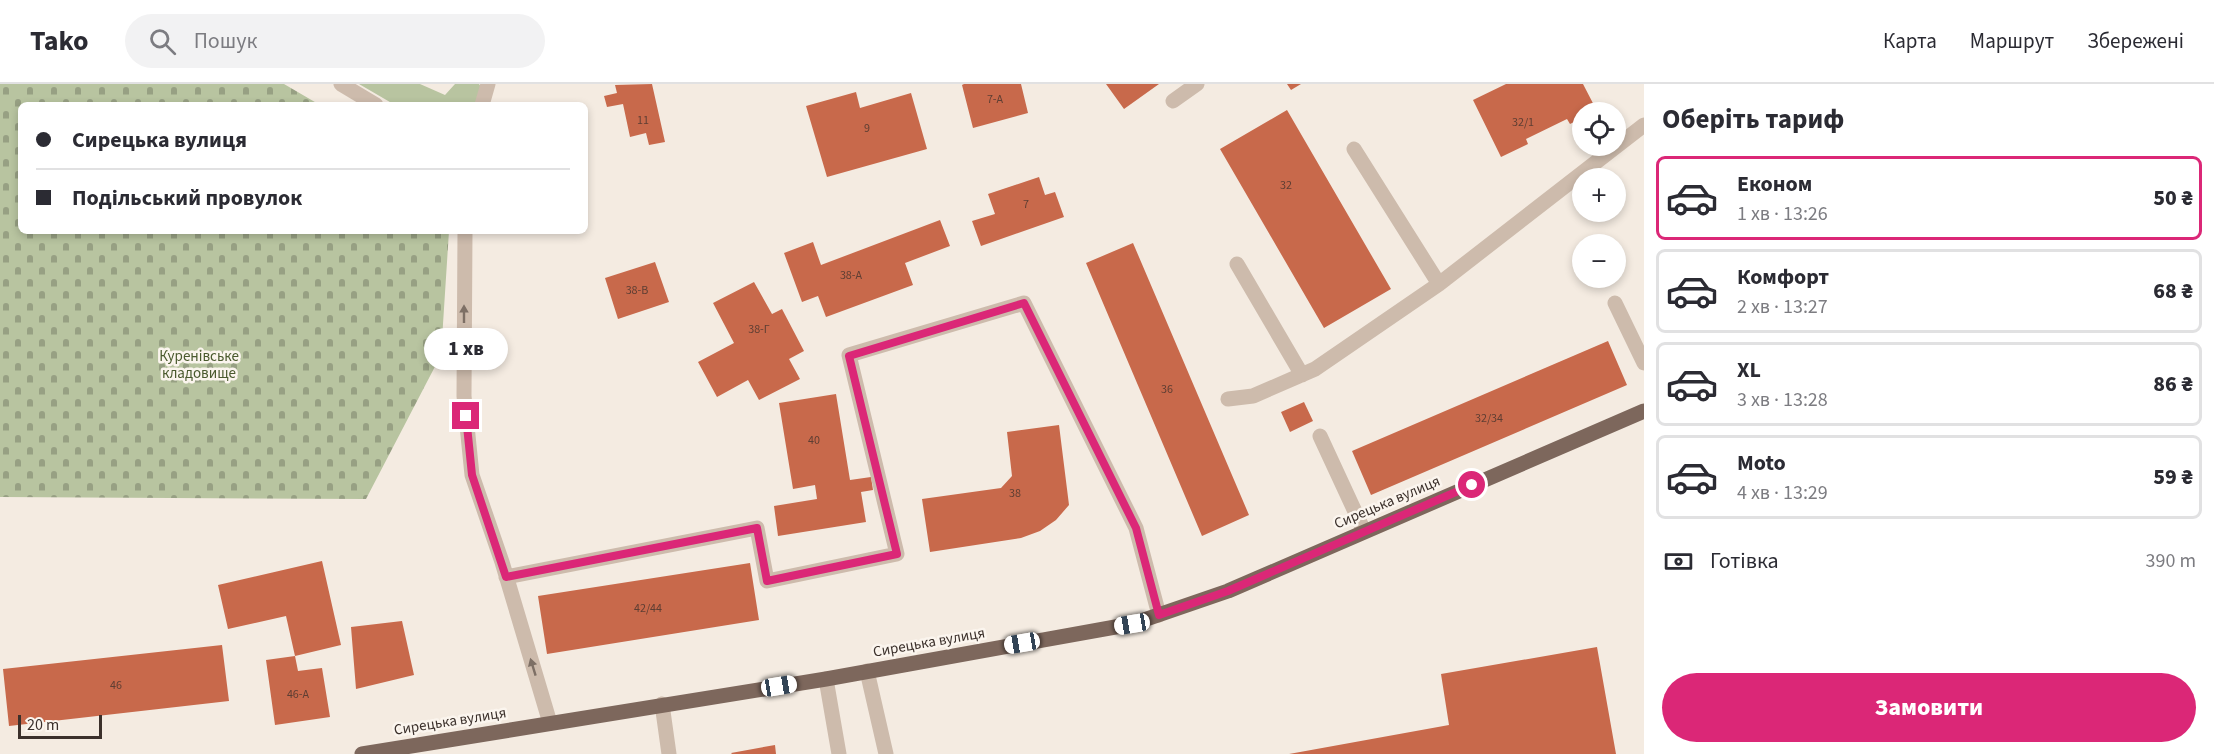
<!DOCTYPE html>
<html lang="uk">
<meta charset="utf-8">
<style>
:root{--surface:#fff;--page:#f2f2f3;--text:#2b2b33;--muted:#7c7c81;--line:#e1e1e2;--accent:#db2777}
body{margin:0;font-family:"Source Sans 3",sans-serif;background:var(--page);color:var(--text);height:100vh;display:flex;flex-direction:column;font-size:22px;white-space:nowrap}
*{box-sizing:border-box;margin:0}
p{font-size:20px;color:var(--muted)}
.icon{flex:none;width:33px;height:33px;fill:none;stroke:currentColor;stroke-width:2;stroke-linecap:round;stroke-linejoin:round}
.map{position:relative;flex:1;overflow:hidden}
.side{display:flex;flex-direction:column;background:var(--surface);width:570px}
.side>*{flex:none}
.top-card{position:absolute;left:18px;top:18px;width:570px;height:132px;border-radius:9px;box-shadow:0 3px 9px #0003;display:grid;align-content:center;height:132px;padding:0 18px;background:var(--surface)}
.fabs{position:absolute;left:1572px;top:18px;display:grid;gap:12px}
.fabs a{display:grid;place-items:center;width:54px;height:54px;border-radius:50%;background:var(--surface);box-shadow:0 3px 9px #0003;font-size:30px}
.scale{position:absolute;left:18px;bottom:15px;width:84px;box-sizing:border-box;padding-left:6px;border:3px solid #3b302b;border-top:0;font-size:16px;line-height:21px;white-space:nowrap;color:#3b302b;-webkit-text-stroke:4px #fbf5ee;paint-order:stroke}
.end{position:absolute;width:27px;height:27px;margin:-14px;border:8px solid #db2777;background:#fff;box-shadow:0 0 0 3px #fff}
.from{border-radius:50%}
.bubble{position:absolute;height:42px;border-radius:21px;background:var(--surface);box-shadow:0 3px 9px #0003;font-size:20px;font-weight:800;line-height:42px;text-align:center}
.car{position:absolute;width:18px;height:36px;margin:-18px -9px;border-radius:8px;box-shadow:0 0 4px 2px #0007;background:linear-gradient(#fff 24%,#345 0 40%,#fff 0 76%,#345 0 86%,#fff 0)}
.top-card b{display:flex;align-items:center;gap:21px;height:57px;font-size:22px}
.top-card b+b{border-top:2px solid var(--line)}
.top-card i{width:15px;height:15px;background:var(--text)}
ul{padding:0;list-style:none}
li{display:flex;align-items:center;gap:18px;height:84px;margin:0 12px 9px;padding:0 6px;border:3px solid var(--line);border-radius:9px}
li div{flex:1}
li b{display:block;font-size:22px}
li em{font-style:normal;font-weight:800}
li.on{border-color:var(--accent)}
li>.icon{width:54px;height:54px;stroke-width:1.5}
h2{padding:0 18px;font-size:27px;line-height:72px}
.pay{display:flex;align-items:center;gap:15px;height:66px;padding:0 18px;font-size:22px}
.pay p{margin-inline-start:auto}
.cta{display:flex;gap:12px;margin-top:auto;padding:12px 18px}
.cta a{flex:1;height:69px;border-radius:36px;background:var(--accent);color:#fff;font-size:24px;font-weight:800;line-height:69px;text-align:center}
header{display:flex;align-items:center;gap:36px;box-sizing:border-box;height:84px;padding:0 30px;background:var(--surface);border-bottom:2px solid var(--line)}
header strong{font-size:28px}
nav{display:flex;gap:33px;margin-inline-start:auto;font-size:21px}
.search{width:420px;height:54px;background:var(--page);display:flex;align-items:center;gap:15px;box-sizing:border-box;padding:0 21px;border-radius:33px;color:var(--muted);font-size:22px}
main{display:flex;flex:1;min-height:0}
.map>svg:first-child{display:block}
.grass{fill:#b8c4a0}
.cemetery{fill:url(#cemetery-stones)}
.building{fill:#c8694b}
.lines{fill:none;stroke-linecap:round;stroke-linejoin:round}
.minor{stroke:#cdbbac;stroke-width:15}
.major{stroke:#7d675c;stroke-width:15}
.oneway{fill:#7d6f65}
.route{stroke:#db2777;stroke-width:8}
.labels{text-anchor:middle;stroke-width:5;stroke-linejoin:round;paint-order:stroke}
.number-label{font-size:12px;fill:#5e3e33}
.park-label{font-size:15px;fill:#4a5a2e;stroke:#fbf5ee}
.street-label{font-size:15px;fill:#3b302b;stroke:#fbf5ee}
</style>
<header>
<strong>Tako</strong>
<div class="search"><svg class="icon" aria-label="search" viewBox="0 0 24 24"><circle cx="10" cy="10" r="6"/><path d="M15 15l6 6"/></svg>Пошук</div>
<nav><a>Карта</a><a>Маршрут</a><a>Збережені</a></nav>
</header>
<main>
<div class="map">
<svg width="1644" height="670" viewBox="0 0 1644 670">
<defs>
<pattern id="cemetery-stones" width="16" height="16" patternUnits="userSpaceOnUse" patternTransform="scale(1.5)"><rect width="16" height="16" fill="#b8c4a0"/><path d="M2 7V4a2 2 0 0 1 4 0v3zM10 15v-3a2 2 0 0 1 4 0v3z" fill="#97a083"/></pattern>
</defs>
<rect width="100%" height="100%" fill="#f4ebe1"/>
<!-- grass -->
<path class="grass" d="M 359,0 L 420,0 L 445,11 L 455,0 L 479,0 L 483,6 L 478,21 L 395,21 Z"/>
<!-- cemetery -->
<path class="cemetery" d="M 0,0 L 284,0 L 320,21 L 21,21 L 21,147 L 449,147 L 441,271 L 366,415 L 0,413 Z"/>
<!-- building -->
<path class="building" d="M 652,0 L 665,58 L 649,61 L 646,49 L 630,53 L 623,20 L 607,23 L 604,12 L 617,9 L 615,1 Z
M 964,0 L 1021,0 L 1028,29 L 973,44 L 962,1 Z
M 1106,0 L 1159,0 L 1124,25 Z
M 1287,0 L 1301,0 L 1291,6 Z
M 1506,0 L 1583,0 L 1597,27 L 1582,28 L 1582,34 L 1570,40 L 1567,35 L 1526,55 L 1528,60 L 1501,73 L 1473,16 Z
M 856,8 L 860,24 L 911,9 L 927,65 L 827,93 L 806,22 Z
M 1287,26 L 1391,205 L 1324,244 L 1220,65 Z
M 1039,93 L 1045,111 L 1055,108 L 1064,133 L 981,162 L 972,137 L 995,130 L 988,110 Z
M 940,136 L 950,162 L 905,179 L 913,201 L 826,233 L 818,212 L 802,218 L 784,169 L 813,158 L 821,181 Z
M 1133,159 L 1249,431 L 1202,452 L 1086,179 Z
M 655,178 L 669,218 L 618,235 L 605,194 Z
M 754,198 L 772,230 L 782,225 L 804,267 L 789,275 L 800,295 L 759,316 L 748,296 L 717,313 L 698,278 L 734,259 L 713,219 Z
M 1608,257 L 1627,301 L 1371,411 L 1352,367 Z
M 836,310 L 850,396 L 871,393 L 873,406 L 861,408 L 866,438 L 778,452 L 774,422 L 817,415 L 815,401 L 793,405 L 779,319 Z
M 1304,318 L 1313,337 L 1290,348 L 1281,328 Z
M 1059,341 L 1069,421 L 1056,436 L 1040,447 L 1021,454 L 930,468 L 922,415 L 1001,404 L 1012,392 L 1007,348 Z
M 322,477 L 341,561 L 295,572 L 286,532 L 228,545 L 218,501 Z
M 750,479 L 759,536 L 547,570 L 538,512 Z
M 402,537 L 414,591 L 356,605 L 351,543 Z
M 222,561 L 229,617 L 9,642 L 3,585 Z
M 1597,563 L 1616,670 L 1289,670 L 1449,641 L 1441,590 Z
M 295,572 L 298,587 L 322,584 L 330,633 L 275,641 L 266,576 Z
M 775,661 L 776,670 L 732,670 L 731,669 Z"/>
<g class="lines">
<!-- minor -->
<path class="minor" d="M 341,0 L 376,21
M 1173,17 L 1197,0
M 482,21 L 488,0
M 1354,65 L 1439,200
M 465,147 L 464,312 L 472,391 L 502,478 L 550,639
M 1237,180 L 1302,291
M 1615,219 L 1644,279
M 1228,315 L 1253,312 L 1315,285 L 1439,200 L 1644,41
M 1320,352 L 1364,447
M 506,493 L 757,444 L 767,497 L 897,470 L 849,271 L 1024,219 L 1136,444 L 1159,531
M 867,587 L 886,670
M 826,595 L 839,670
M 662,620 L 669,670"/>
<!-- major -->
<path class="major" d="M 362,670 L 826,595 L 1132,540 L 1228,507 L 1644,327"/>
</g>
<!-- one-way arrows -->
<defs><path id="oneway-solid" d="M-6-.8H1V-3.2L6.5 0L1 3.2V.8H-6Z" transform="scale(1.5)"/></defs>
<g class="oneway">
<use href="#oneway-solid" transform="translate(464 230) rotate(-90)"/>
<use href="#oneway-solid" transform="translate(533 583) rotate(-107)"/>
</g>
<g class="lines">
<!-- route -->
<path class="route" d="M 466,332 L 472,391 L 506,493 L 757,444 L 767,497 L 897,470 L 849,272 L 1024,219 L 1136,444 L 1159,531 L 1228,507 L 1472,401"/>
</g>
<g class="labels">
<!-- number labels -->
<g class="number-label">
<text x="995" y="19">7-А</text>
<text x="643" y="40">11</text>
<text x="1523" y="42">32/1</text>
<text x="867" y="48">9</text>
<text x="1286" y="105">32</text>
<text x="1026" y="124">7</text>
<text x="851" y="195">38-А</text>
<text x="637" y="210">38-В</text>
<text x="759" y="249">38-Г</text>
<text x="1167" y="309">36</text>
<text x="1489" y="338">32/34</text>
<text x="814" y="360">40</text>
<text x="1015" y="413">38</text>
<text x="648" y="528">42/44</text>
<text x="116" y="605">46</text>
<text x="298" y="614">46-А</text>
</g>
<!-- park labels -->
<g class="park-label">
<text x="199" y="277">Куренівське<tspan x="199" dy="17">кладовище</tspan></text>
</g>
<!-- street labels -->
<g class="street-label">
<text transform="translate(1387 418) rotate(-23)" y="5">Сирецька вулиця</text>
<text transform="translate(929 558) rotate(-10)" y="5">Сирецька вулиця</text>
<text transform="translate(450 637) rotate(-9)" y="5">Сирецька вулиця</text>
</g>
</g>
</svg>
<div class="fabs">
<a><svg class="icon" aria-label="locate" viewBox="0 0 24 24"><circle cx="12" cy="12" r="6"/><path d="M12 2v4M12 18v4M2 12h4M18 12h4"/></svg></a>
<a>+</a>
<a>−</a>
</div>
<div class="scale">20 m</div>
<i class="end from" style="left:1472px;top:401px"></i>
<i class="end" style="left:466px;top:332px"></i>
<div class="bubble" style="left:424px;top:244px;width:84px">1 хв</div>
<i class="car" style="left:1132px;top:540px;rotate:260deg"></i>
<i class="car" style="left:1022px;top:559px;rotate:260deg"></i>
<i class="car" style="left:779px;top:602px;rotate:81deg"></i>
<div class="top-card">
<b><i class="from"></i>Сирецька вулиця</b>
<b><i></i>Подільський провулок</b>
</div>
</div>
<section class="side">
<h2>Оберіть тариф</h2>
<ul>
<li class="on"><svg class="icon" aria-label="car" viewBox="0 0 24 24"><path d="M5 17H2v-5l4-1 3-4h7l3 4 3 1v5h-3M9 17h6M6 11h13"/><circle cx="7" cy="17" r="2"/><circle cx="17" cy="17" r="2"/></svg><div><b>Економ</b><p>1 хв · 13:26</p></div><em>50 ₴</em></li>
<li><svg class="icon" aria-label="car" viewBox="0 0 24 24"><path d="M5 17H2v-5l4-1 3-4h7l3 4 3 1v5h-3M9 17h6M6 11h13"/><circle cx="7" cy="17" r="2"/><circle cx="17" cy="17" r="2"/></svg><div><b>Комфорт</b><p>2 хв · 13:27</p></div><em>68 ₴</em></li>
<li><svg class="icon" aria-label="car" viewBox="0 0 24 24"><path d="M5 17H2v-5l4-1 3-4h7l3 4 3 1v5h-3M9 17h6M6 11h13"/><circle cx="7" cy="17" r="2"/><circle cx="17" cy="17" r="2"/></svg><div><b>XL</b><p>3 хв · 13:28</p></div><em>86 ₴</em></li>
<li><svg class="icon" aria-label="car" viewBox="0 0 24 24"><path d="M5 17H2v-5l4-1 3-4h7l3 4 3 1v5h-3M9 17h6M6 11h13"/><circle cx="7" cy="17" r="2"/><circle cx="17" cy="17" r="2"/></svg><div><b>Moto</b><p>4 хв · 13:29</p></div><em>59 ₴</em></li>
</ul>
<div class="pay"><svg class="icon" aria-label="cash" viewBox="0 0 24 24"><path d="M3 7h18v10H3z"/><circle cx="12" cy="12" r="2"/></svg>Готівка<p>390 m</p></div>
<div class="cta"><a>Замовити</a></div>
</section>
</main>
